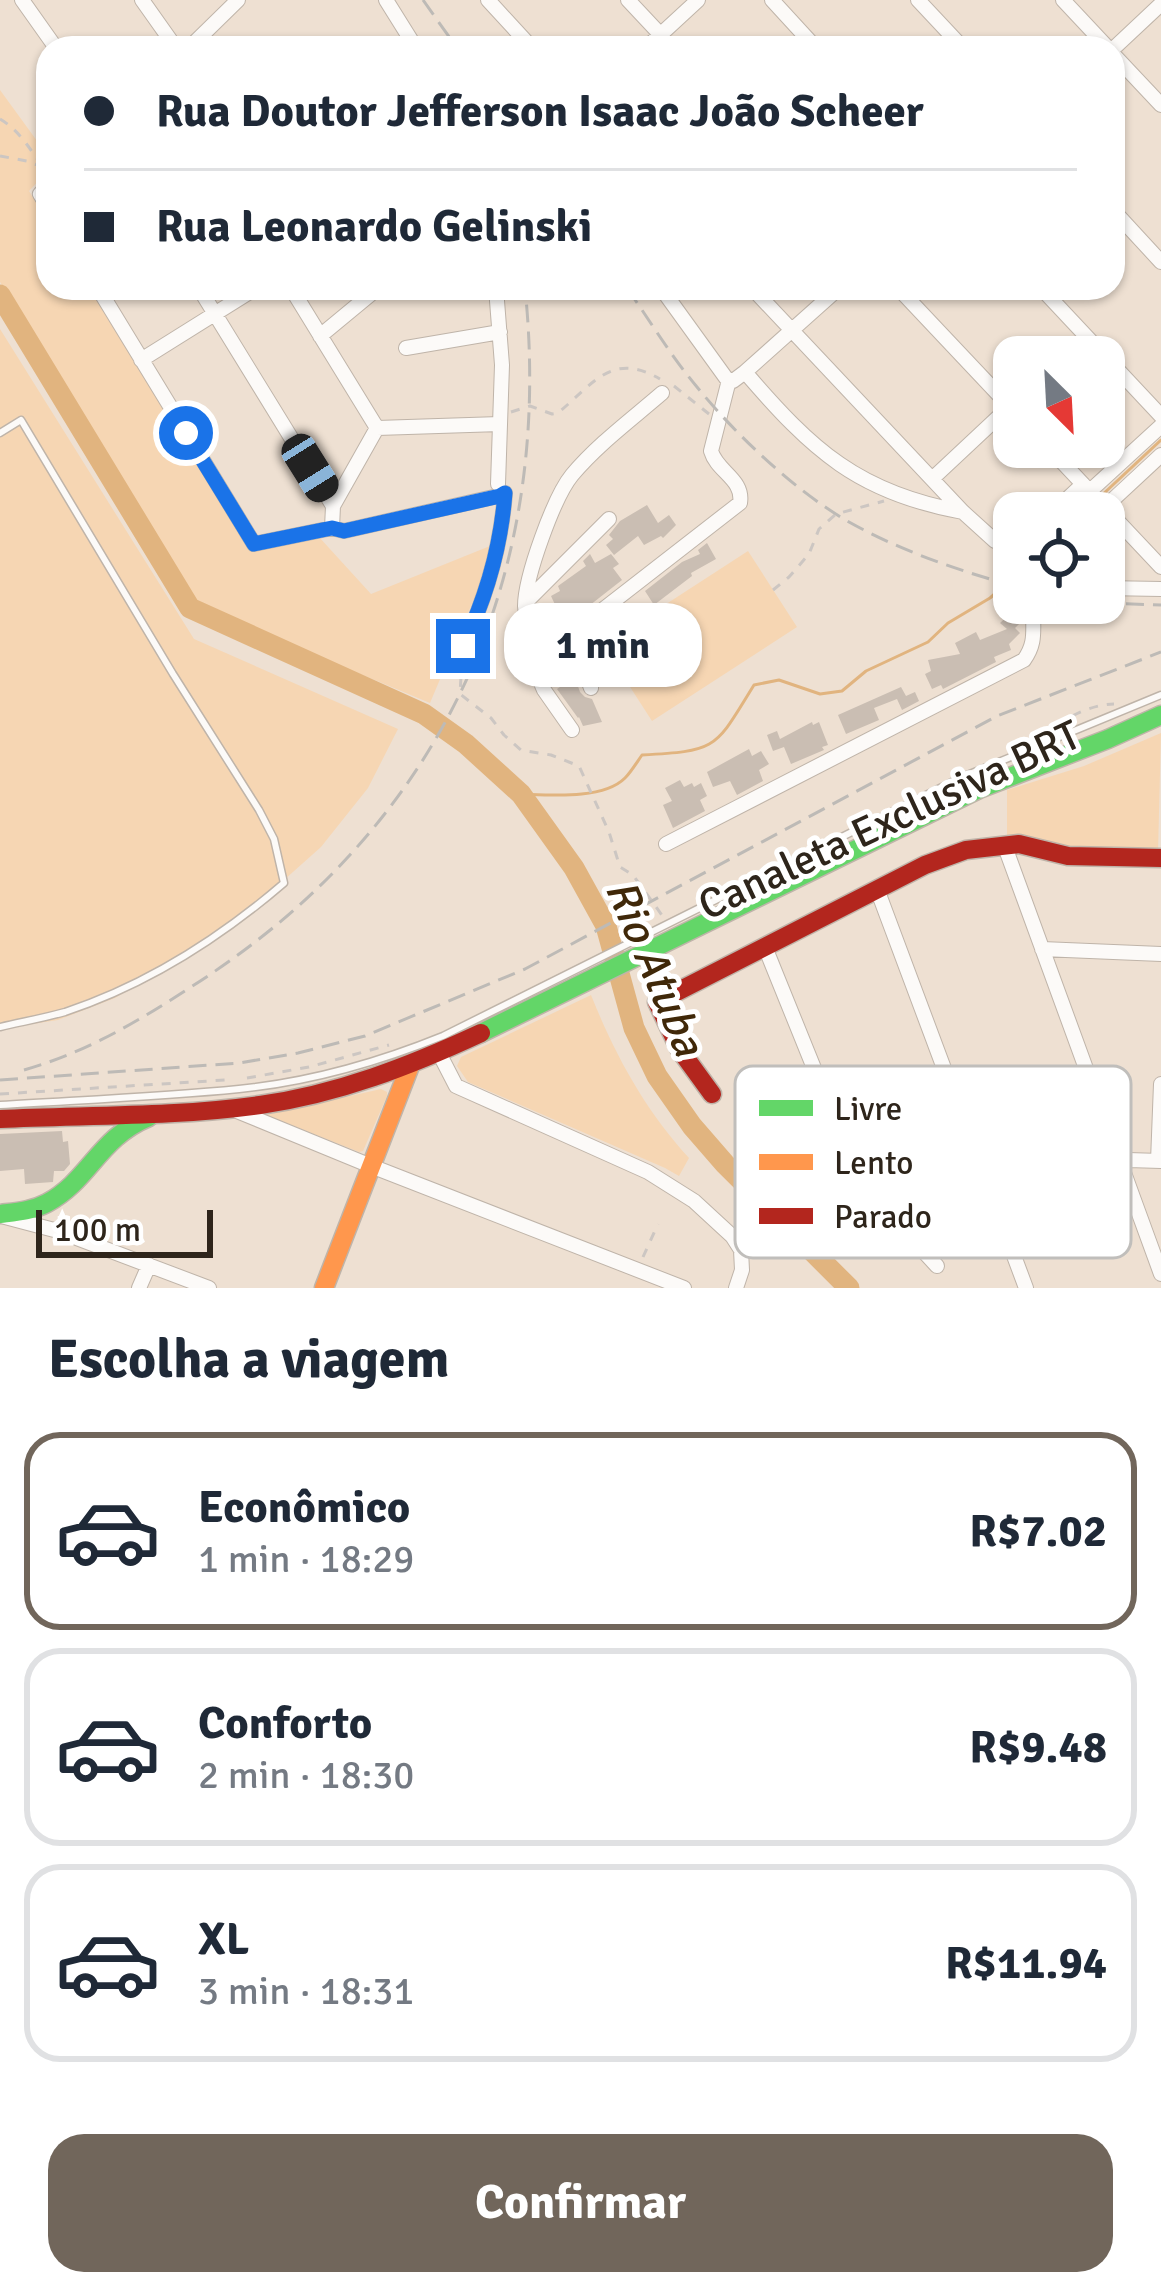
<!DOCTYPE html>
<html lang="pt">
<meta charset="utf-8">
<style>
:root{--surface:#fff;--page:#f2f2f3;--text:#1f2937;--muted:#747a83;--line:#e0e1e3;--accent:#71665b}
body{margin:0;font-family:Signika,sans-serif;background:var(--page);color:var(--text);height:100vh;display:flex;flex-direction:column;font-size:45px;white-space:nowrap}
*{box-sizing:border-box;margin:0}
p{font-size:39px;color:var(--muted)}
.icon{flex:none;width:66px;height:66px;fill:none;stroke:currentColor;stroke-width:2;stroke-linecap:round;stroke-linejoin:round}
.map{position:relative;height:1288px;overflow:hidden}
.side{display:flex;flex-direction:column;background:var(--surface);flex:1}
.side>*{flex:none}
.banner{position:absolute;left:36px;top:36px;width:1089px;height:264px;border-radius:36px;box-shadow:0 3px 9px #0004;display:grid;align-content:center;height:264px;padding:0 48px;background:var(--surface)}
.needle{width:78px;rotate:156deg}
.controls{position:absolute;left:993px;top:336px;display:grid;gap:24px}
.controls a{display:grid;place-items:center;width:132px;height:132px;border-radius:24px;background:var(--surface);box-shadow:0 3px 9px #0004;font-size:60px}
.scale{position:absolute;left:36px;bottom:30px;width:177px;box-sizing:border-box;padding-left:12px;border:6px solid #2e251b;border-top:0;font-size:33px;line-height:42px;white-space:nowrap;color:#2e251b;-webkit-text-stroke:9px #fff;paint-order:stroke}
.end{position:absolute;width:54px;height:54px;margin:-27px;border:15px solid #1a73e8;background:#fff;box-shadow:0 0 0 6px #fff}
.from{border-radius:50%}
.bubble{position:absolute;height:84px;border-radius:36px;background:var(--surface);box-shadow:0 3px 9px #0004;font-size:39px;font-weight:800;line-height:84px;text-align:center}
.car{position:absolute;width:36px;height:72px;margin:-36px -18px;border-radius:15px;box-shadow:0 0 9px 3px #0007;background:linear-gradient(#222 24%,#8ab4d8 0 40%,#222 0 76%,#8ab4d8 0 86%,#222 0)}
.banner b{display:flex;align-items:center;gap:42px;height:114px;font-size:45px}
.banner b+b{border-top:3px solid var(--line)}
.banner i{width:30px;height:30px;background:var(--text)}
ul{padding:0;list-style:none}
li{display:flex;align-items:center;gap:36px;height:198px;margin:0 24px 18px;padding:0 24px;border:6px solid var(--line);border-radius:36px}
li div{flex:1}
li b{display:block;font-size:45px}
li em{font-style:normal;font-weight:800}
li.selected{border-color:var(--accent)}
li>.icon{width:108px;height:108px;stroke-width:1.5}
h2{padding:0 48px;font-size:54px;line-height:144px}
.action{display:flex;gap:24px;margin-top:auto;padding:24px 48px}
.action a{flex:1;height:138px;border-radius:36px;background:var(--accent);color:#fff;font-size:48px;font-weight:800;line-height:138px;text-align:center}
.map>svg:first-child{display:block}
.green{fill:#f6d6b3}
.lines{fill:none;stroke-linecap:round;stroke-linejoin:round}
.stream{stroke:#e1b47f;stroke-width:3}
.river{stroke:#e1b47f;stroke-width:21}
.building{fill:#cabeb3}
.lane-casing{stroke:#bfb4a9;stroke-width:9}
.street-casing{stroke:#bfb4a9;stroke-width:16}
.fast-casing{stroke:#bfb4a9;stroke-width:21}
.slow-casing{stroke:#bfb4a9;stroke-width:21}
.jam-casing{stroke:#bfb4a9;stroke-width:21}
.path{stroke:#ccc6c2;stroke-width:3;stroke-dasharray:9 9;stroke-linecap:butt}
.lane{stroke:#fcfaf8;stroke-width:6}
.street{stroke:#fcfaf8;stroke-width:14}
.fast{stroke:#63d668;stroke-width:18}
.slow{stroke:#ff974d;stroke-width:18}
.jam{stroke:#b3261e;stroke-width:18}
.rail{stroke:#bdbab6;stroke-width:3;stroke-dasharray:18 9;stroke-linecap:butt}
.route{stroke:#1a73e8;stroke-width:15}
.labels{text-anchor:middle;stroke-width:10;stroke-linejoin:round;paint-order:stroke}
.street-label{font-size:42px;fill:#2e251b;stroke:#fff}
.water-label{font-size:45px;font-style:italic;fill:#402809;stroke:#fff}
.key{fill:#fff;stroke:#c0bebb;stroke-width:3}
.key-label{font-size:33px;fill:#2e251b}
</style>
<div class="map">
<svg width="1161" height="1288" viewBox="0 0 1161 1288">
<rect width="100%" height="100%" fill="#eee0d2"/>
<!-- green -->
<path class="green" d="M 0,90 L 48,156 L 48,171 L 29,191 L 48,222 L 48,288 L 89,288 L 250,550 L 319,537 L 371,594 L 490,546 L 478,589 L 430,703 L 199,607 L 0,282 Z
M 0,329 L 194,639 L 398,729 L 368,788 L 321,847 L 221,936 L 115,998 L 58,1020 L 0,1029 Z
M 748,551 L 797,627 L 652,721 L 603,645 Z
M 1161,733 L 1158,852 L 1065,847 L 1039,839 L 1007,836 L 1007,790 L 1084,766 Z
M 591,995 C 615,1055 645,1110 689,1158 L 679,1176 L 665,1168 L 468,1082 L 457,1066 L 461,1057 Z
M 381,1089 L 387,1092 L 387,1096 L 363,1151 L 359,1152 L 266,1115 Z"/>
<g class="lines">
<!-- stream -->
<path class="stream" d="M 1101,496 L 1161,440
M 1083,513 L 1094,503
M 521,794 C 550,795 603,800 625,778 C 631,772 637,762 642,755 C 719,751 715,748 754,685 L 779,680 L 820,694 L 842,691 L 866,671 L 928,642 L 948,623 L 990,598 L 1014,577"/>
<!-- river -->
<path class="river" d="M 0,295 L 190,608 L 424,714 L 466,744 L 521,794 L 574,868 L 606,926 L 634,1028 L 657,1076 L 692,1126 L 725,1164 L 849,1288"/>
</g>
<!-- building -->
<path class="building" d="M 647,505 L 658,523 L 669,515 L 676,525 L 663,538 L 661,536 L 644,545 L 638,536 L 614,555 L 606,545 L 613,539 L 609,535 L 620,521 Z
M 707,543 L 716,559 L 691,573 L 692,576 L 654,605 L 645,591 L 682,562 L 700,554 L 698,550 Z
M 590,554 L 595,563 L 611,554 L 619,564 L 613,568 L 622,580 L 585,609 L 573,615 L 569,606 L 558,611 L 551,596 L 560,591 L 558,586 L 586,566 L 583,561 Z
M 621,609 L 627,619 L 615,626 L 618,634 L 602,642 L 615,670 L 599,678 L 584,635 Z
M 1014,610 L 1022,621 L 1015,628 L 1020,633 L 1009,644 L 1011,650 L 994,657 L 996,662 L 943,689 L 941,685 L 932,689 L 925,674 L 931,671 L 928,660 L 960,654 L 955,643 L 976,632 L 980,640 L 1007,629 L 1000,623 Z
M 563,644 L 580,692 L 585,697 L 592,699 L 602,722 L 583,726 L 579,717 L 578,718 L 557,689 L 566,683 L 560,667 L 549,671 L 543,655 L 562,649 L 560,645 Z
M 901,687 L 906,696 L 915,692 L 919,701 L 902,710 L 897,699 L 874,708 L 879,720 L 846,734 L 838,715 Z
M 812,722 L 813,725 L 819,722 L 828,745 L 822,747 L 824,750 L 791,764 L 784,747 L 773,751 L 767,735 L 777,731 L 780,739 Z
M 749,749 L 752,756 L 761,751 L 769,764 L 759,770 L 763,781 L 737,795 L 730,781 L 713,787 L 707,772 Z
M 680,780 L 684,787 L 692,783 L 694,787 L 701,783 L 707,796 L 700,800 L 705,811 L 673,828 L 663,805 L 672,801 L 665,788 Z
M 62,1131 L 63,1142 L 68,1141 L 70,1164 L 64,1171 L 54,1171 L 53,1182 L 25,1184 L 24,1169 L 0,1171 L 0,1134 Z"/>
<g class="lines">
<!-- lane casing -->
<g class="lane-casing">
<path id="lane" d="M 0,433 L 21,420 L 173,674 L 259,810 L 274,839 L 284,883 C 220,938 146,985 65,1012 C 44,1018 21,1022 0,1027
M 0,1105 C 79,1100 160,1097 239,1089 C 309,1082 379,1062 443,1036 L 960,778 L 1161,695"/>
</g>
<!-- street casing -->
<g class="street-casing">
<path id="street" d="M 22,0 L 56,48
M 142,0 L 176,48
M 386,0 L 416,48
M 488,0 L 532,48
M 628,0 L 673,48
M 772,0 L 816,48
M 918,0 L 963,48
M 1063,0 L 1108,48
M 189,48 L 238,0
M 646,48 L 698,0
M 1113,49 L 1161,4
M 1113,54 L 1161,105
M 48,186 L 40,194 L 48,207
M 1113,210 L 1161,262
M 98,288 L 254,544 L 332,528 L 344,531 L 498,496
M 199,288 L 333,506
M 291,288 L 377,428
M 496,288 L 502,365 L 498,484
M 661,288 L 726,378 L 733,381 L 745,372 C 812,450 858,493 963,512
M 752,288 L 963,512 L 995,541 L 1014,540
M 898,288 L 1014,411
M 1041,288 L 1161,416
M 320,336 L 378,288
M 406,348 L 500,332
M 141,360 L 256,288
M 745,372 L 839,288
M 1048,447 L 1161,567
M 932,479 L 1010,406
M 1090,491 L 1161,426
M 1105,507 L 1161,455
M 1052,513 L 1083,484
M 332,528 L 333,506 L 377,428 L 500,424
M 1104,588 L 1161,589
M 529,599 L 609,519
M 570,630 L 591,688
M 531,643 C 529,631 526,618 525,606 C 525,577 554,497 572,475 C 598,444 632,419 662,393
M 463,646 C 486,598 501,546 505,493
M 572,730 L 544,690 L 528,652 L 531,643 L 570,630 L 592,618 L 740,503 C 744,479 717,472 711,451 L 729,380
M 666,844 L 1024,660 C 1039,639 1030,626 1035,603
M 1004,844 L 1161,1274
M 877,889 L 1026,1288
M 765,947 L 860,1182 L 937,1266
M 1042,949 L 1161,954
M 439,1053 L 456,1086 L 648,1172 L 694,1201 L 732,1236 L 741,1250 L 742,1270 L 736,1288
M 237,1111 L 371,1166 L 684,1288
M 1158,1161 L 1161,1084
M 980,1164 L 1062,1158 L 1161,1161
M 5,1217 L 58,1231 L 209,1288
M 139,1288 L 149,1265"/>
</g>
<!-- fast casing -->
<g class="fast-casing">
<path id="fast" d="M 481,1033 L 979,789 L 1108,739 L 1161,715
M 0,1214 C 16,1212 32,1211 47,1203 C 90,1180 98,1138 149,1117"/>
</g>
<!-- slow casing -->
<g class="slow-casing">
<path id="slow" d="M 324,1288 L 410,1066"/>
</g>
<!-- jam casing -->
<g class="jam-casing">
<path id="jam" d="M 712,1094 L 680,1050 L 657,1002 L 925,865 L 966,850 L 1019,844 L 1068,856 L 1161,858
M 0,1119 C 86,1115 175,1117 260,1105 C 338,1094 410,1066 481,1033"/>
</g>
<!-- path -->
<path class="path" d="M 0,119 C 19,130 30,149 42,166
M 0,156 L 27,161 L 48,169
M 674,386 L 709,414
M 511,412 L 530,406 L 552,414 L 558,413 C 594,383 612,351 660,379
M 773,590 L 789,577 L 809,554 L 819,529 L 836,514 L 884,501
M 462,660 L 460,694 L 491,718 L 504,735 L 521,750 L 551,755 L 579,766 L 609,832 L 620,867 L 633,875 L 664,918
M 1058,726 C 1071,714 1096,704 1114,704
M 247,1078 L 309,1067 L 389,1045
M 0,1094 L 225,1080
M 643,1257 L 658,1224"/>
<!-- lane -->
<use href="#lane" class="lane"/>
<!-- street -->
<use href="#street" class="street"/>
<!-- fast -->
<use href="#fast" class="fast"/>
<!-- slow -->
<use href="#slow" class="slow"/>
<!-- jam -->
<use href="#jam" class="jam"/>
<!-- rail -->
<path class="rail" d="M 423,0 L 457,48
M 627,288 C 650,321 671,356 697,387 C 736,435 795,491 849,522 C 901,551 957,570 1014,586
M 1099,603 L 1161,605
M 24,1070 C 87,1052 139,1021 194,985 C 441,827 555,579 525,288
M 0,1080 L 239,1063 L 298,1053 L 365,1036 L 525,969 L 997,716 L 1161,652"/>
</g>
<g class="lines">
<!-- route -->
<path class="route" d="M 186,433 L 254,544 L 332,528 L 344,531 L 500,496 L 505,493 C 501,546 486,598 463,646"/>
</g>
<g class="labels">
<!-- street labels -->
<g class="street-label">
<text transform="translate(889 819) rotate(-25)" y="15">Canaleta Exclusiva BRT</text>
</g>
<!-- water labels -->
<g class="water-label">
<text transform="translate(656 967) rotate(67)" y="16">Rio Atuba</text>
</g>
</g>
<!-- legend -->
<rect x="735" y="1066" width="396" height="192" rx="18" class="key"/>
<rect x="759" y="1100" width="54" height="16" fill="#63d668"/>
<rect x="759" y="1154" width="54" height="16" fill="#ff974d"/>
<rect x="759" y="1208" width="54" height="16" fill="#b3261e"/>
<g class="key-label">
<text x="834" y="1120">Livre</text>
<text x="834" y="1174">Lento</text>
<text x="834" y="1228">Parado</text>
</g>
</svg>
<div class="controls">
<a><svg class="needle" viewBox="-14 -14 28 28"><path d="M0-13l5 13h-10z" fill="#e53935"/><path d="M0 13l5-13h-10z" fill="#747a83"/></svg></a>
<a><svg class="icon" aria-label="locate" viewBox="0 0 24 24"><circle cx="12" cy="12" r="6"/><path d="M12 2v4M12 18v4M2 12h4M18 12h4"/></svg></a>
</div>
<div class="scale">100 m</div>
<i class="end from" style="left:186px;top:433px"></i>
<i class="end" style="left:463px;top:646px"></i>
<div class="bubble" style="left:504px;top:603px;width:198px">1 min</div>
<i class="car" style="left:310px;top:468px;rotate:148deg"></i>
<div class="banner">
<b><i class="from"></i>Rua Doutor Jefferson Isaac João Scheer</b>
<b><i></i>Rua Leonardo Gelinski</b>
</div>
</div>
<section class="side">
<h2>Escolha a viagem</h2>
<ul>
<li class="selected"><svg class="icon" aria-label="car" viewBox="0 0 24 24"><path d="M5 17H2v-5l4-1 3-4h7l3 4 3 1v5h-3M9 17h6M6 11h13"/><circle cx="7" cy="17" r="2"/><circle cx="17" cy="17" r="2"/></svg><div><b>Econômico</b><p>1 min · 18:29</p></div><em>R$7.02</em></li>
<li><svg class="icon" aria-label="car" viewBox="0 0 24 24"><path d="M5 17H2v-5l4-1 3-4h7l3 4 3 1v5h-3M9 17h6M6 11h13"/><circle cx="7" cy="17" r="2"/><circle cx="17" cy="17" r="2"/></svg><div><b>Conforto</b><p>2 min · 18:30</p></div><em>R$9.48</em></li>
<li><svg class="icon" aria-label="car" viewBox="0 0 24 24"><path d="M5 17H2v-5l4-1 3-4h7l3 4 3 1v5h-3M9 17h6M6 11h13"/><circle cx="7" cy="17" r="2"/><circle cx="17" cy="17" r="2"/></svg><div><b>XL</b><p>3 min · 18:31</p></div><em>R$11.94</em></li>
</ul>
<div class="action"><a>Confirmar</a></div>
</section>
